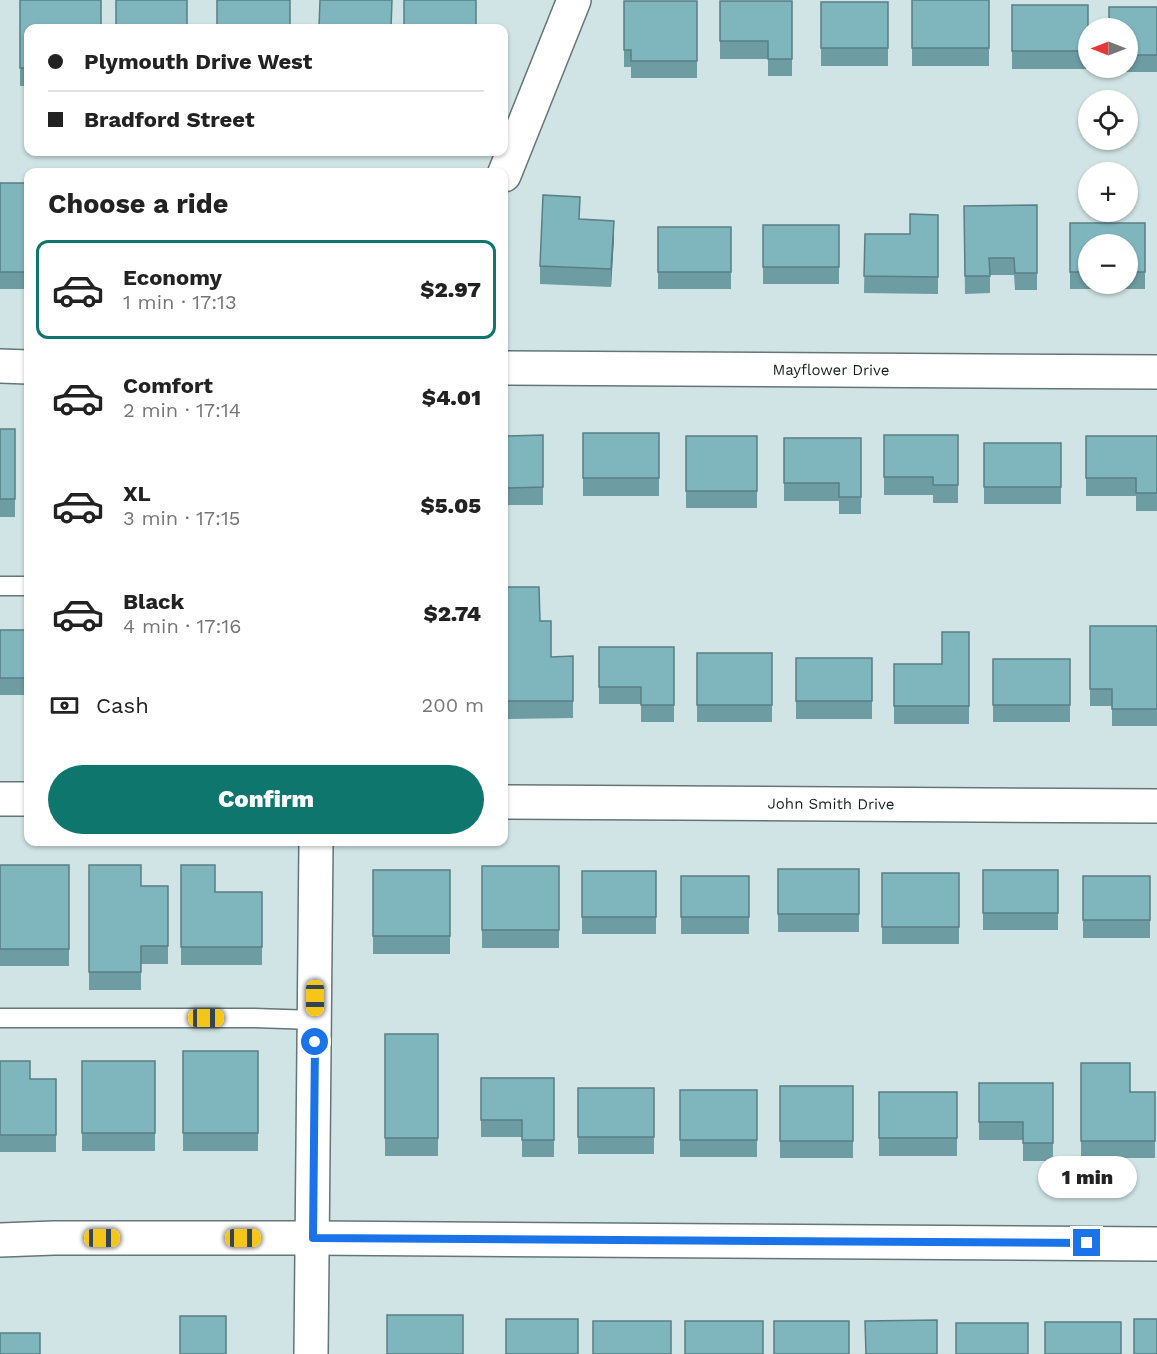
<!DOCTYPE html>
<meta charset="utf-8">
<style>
:root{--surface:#fff;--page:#f6f6f6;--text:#222;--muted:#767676;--line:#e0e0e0;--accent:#0f766e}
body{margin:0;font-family:"Work Sans",sans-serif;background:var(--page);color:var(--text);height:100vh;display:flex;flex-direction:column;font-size:22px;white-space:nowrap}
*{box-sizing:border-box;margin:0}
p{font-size:20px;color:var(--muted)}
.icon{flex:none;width:33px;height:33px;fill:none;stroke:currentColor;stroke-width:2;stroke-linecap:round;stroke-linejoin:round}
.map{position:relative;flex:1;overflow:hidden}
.side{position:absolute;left:24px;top:168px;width:484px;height:678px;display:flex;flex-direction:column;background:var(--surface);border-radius:12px;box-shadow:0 2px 4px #0004}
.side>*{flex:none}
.hud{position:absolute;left:24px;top:24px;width:484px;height:132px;border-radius:12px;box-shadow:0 2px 4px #0004;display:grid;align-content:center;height:132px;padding:0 24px;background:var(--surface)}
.needle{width:39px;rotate:270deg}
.buttons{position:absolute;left:1078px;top:18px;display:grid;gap:12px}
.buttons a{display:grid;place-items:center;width:60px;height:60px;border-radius:50%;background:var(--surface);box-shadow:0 2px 4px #0004;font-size:30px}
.end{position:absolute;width:27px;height:27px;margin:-14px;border:8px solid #1a73e8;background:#fff;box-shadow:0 0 0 3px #fff}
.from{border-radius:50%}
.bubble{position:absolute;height:42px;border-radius:21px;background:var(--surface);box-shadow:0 2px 4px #0004;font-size:20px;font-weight:800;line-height:42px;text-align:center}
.car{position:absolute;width:18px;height:36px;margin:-18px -9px;border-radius:8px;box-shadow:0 0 4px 2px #0007;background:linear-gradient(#f5c518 24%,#345 0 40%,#f5c518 0 76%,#345 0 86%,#f5c518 0)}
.hud b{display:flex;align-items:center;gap:21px;height:57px;font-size:22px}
.hud b+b{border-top:2px solid var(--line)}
.hud i{width:15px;height:15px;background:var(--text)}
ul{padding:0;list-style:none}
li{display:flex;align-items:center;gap:18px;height:99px;margin:0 12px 9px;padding:0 12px;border:3px solid transparent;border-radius:12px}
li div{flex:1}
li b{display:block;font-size:22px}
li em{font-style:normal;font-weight:800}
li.on{border-color:var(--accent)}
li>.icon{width:54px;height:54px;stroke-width:1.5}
h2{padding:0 24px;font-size:27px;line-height:72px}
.pay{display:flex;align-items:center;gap:15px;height:66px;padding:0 24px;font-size:22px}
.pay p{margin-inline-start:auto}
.action{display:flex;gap:12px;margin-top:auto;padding:12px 24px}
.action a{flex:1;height:69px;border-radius:36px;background:var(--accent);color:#fff;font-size:24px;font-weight:800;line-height:69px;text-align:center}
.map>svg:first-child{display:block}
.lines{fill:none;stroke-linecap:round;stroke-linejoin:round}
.service-casing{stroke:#657578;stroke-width:21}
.minor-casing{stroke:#657578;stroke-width:36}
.service{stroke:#fff;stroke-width:18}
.minor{stroke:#fff;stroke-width:33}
.wall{fill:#6d9da3;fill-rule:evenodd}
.shaded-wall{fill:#597f85}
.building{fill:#7fb6be;stroke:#597f85;stroke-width:1.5}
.route{stroke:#1a73e8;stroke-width:8}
.labels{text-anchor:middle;stroke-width:4.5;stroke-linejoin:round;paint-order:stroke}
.street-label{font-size:15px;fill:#181f20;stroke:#fff}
</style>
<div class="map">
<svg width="1157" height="1354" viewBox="0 0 1157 1354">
<rect width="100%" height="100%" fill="#d0e3e5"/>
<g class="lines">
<!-- service casing -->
<g class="service-casing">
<path id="service" d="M 0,586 L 28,586
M 0,1018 L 254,1018 L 315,1020"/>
</g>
<!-- minor casing -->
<g class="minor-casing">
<g id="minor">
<path d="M 504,175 L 574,0"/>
<path d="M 0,366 L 28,367"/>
<path id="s1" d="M 504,368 L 1157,372"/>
<path d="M 0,799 L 28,799"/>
<path id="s2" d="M 504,802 L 1157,806"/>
<path d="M 0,1240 L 54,1238 L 313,1238 L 1157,1244"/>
<path d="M 311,1354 L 316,842"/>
</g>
</g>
<!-- service -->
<use href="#service" class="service"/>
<!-- minor -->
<use href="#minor" class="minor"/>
</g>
<!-- wall -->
<path class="wall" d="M 20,0 L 28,28 L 28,86 L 20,86 Z
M 912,0 L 989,0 L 989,66 L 912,66 Z
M 624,1 L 697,1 L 697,78 L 631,78 L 631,67 L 624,67 Z
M 720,1 L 792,1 L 792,76 L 768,76 L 768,59 L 720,59 Z
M 821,2 L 888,2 L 888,66 L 821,66 Z
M 1012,5 L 1088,5 L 1088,69 L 1012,69 Z
M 1157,7 L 1157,72 L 1109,72 L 1109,68 L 1128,68 L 1128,28 Z
M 0,183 L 28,183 L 28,289 L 0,289 Z
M 1037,205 L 1037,290 L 1015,290 L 1014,275 L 990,275 L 990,293 L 965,294 L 964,206 Z
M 938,215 L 938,294 L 864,293 L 865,234 L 910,234 Z
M 580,219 L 614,238 L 611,287 L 540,284 L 540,266 Z
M 1070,223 L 1145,223 L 1145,289 L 1070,289 ZM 1089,244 L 1128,244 L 1128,284 L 1089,284 Z
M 763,225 L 839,225 L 839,284 L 763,284 Z
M 658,227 L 731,227 L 731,289 L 658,289 Z
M 0,429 L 15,429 L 15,517 L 0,517 Z
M 583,433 L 659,433 L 659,496 L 583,496 Z
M 543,435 L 543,505 L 504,505 L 504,436 Z
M 884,435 L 958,435 L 958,503 L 933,503 L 933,495 L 884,495 Z
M 686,436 L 757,436 L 757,508 L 686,508 Z
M 1086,436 L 1157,436 L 1157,511 L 1136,511 L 1136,496 L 1086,496 Z
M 784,438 L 861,438 L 861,514 L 839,514 L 839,501 L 784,501 Z
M 984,443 L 1061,443 L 1061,504 L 984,504 Z
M 504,587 L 540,621 L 551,657 L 573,656 L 573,718 L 504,719 Z
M 1090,626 L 1157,626 L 1157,726 L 1112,726 L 1112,706 L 1090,706 Z
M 0,630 L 28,630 L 28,695 L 0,695 Z
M 969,632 L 969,724 L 894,724 L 894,664 L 942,664 Z
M 599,647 L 674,647 L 674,722 L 641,722 L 641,704 L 599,704 Z
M 697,653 L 772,653 L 772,722 L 697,722 Z
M 796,658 L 872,658 L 872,719 L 796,719 Z
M 993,659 L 1070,659 L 1070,722 L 993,722 Z
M 0,865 L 69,865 L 69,966 L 0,966 Z
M 89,865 L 141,886 L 168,886 L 168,964 L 141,964 L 141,990 L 89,990 Z
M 181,865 L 215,892 L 262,892 L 262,965 L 181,965 Z
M 482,866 L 559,866 L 559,948 L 482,948 Z
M 778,869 L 859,869 L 859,932 L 778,932 Z
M 373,870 L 450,870 L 450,954 L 373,954 Z
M 983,870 L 1058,870 L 1058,930 L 983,930 Z
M 582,871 L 656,871 L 656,934 L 582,934 Z
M 882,873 L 959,873 L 959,944 L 882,944 Z
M 681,876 L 749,876 L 749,934 L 681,934 Z
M 1083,876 L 1150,876 L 1150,938 L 1083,938 Z
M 385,1034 L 438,1034 L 438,1156 L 385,1156 Z
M 183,1051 L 258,1051 L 258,1151 L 183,1151 Z
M 0,1061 L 30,1079 L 56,1079 L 56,1152 L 0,1152 Z
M 82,1061 L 155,1061 L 155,1151 L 82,1151 Z
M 1081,1063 L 1130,1092 L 1155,1092 L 1155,1158 L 1081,1158 Z
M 481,1078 L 554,1078 L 554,1157 L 522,1157 L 522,1137 L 481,1137 Z
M 979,1083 L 1053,1083 L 1053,1161 L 1023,1161 L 1023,1140 L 979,1140 Z
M 780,1086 L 853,1086 L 853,1158 L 780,1158 Z
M 578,1088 L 654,1088 L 654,1154 L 578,1154 Z
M 680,1090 L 757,1090 L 757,1157 L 680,1157 Z
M 879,1092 L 957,1092 L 957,1156 L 879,1156 Z"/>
<!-- shaded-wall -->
<path class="shaded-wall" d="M 614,221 L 614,238 L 611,287 L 611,269 Z"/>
<!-- building -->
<path class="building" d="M 20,0 L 101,0 L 101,28 L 28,28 L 28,68 L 20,68 Z
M 116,0 L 187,0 L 187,28 L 116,28 Z
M 217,0 L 290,0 L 290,28 L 217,28 Z
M 320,0 L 392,0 L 391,28 L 319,28 Z
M 404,0 L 476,0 L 476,28 L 404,28 Z
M 912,0 L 989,0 L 989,48 L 912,48 Z
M 624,1 L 697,1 L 697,61 L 631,61 L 631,50 L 624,50 Z
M 720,1 L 792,1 L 792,59 L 768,59 L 768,41 L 720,41 Z
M 821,2 L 888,2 L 888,48 L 821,48 Z
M 1012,5 L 1088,5 L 1088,51 L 1012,51 Z
M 1109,7 L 1157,7 L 1157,55 L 1128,55 L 1128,28 L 1109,28 Z
M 0,183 L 28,183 L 28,272 L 0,272 Z
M 543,195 L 580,197 L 579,219 L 614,221 L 611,269 L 540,266 Z
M 1037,205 L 1037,273 L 1015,273 L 1014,258 L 989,258 L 990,276 L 965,276 L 964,206 Z
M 910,214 L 938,215 L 938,277 L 864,276 L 865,234 L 910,234 Z
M 1070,223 L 1145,223 L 1145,272 L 1128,272 L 1128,244 L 1089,244 L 1089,272 L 1070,272 Z
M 763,225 L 839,225 L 839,267 L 763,267 Z
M 658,227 L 731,227 L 731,272 L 658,272 Z
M 0,429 L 15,429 L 15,499 L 0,499 Z
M 583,433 L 659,433 L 659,478 L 583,478 Z
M 543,435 L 543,487 L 504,488 L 504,436 Z
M 884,435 L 958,435 L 958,485 L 933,485 L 933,477 L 884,477 Z
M 686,436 L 757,436 L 757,491 L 686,491 Z
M 1086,436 L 1157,436 L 1157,493 L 1136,493 L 1136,478 L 1086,478 Z
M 784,438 L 861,438 L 861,497 L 839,497 L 839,483 L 784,483 Z
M 984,443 L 1061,443 L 1061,487 L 984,487 Z
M 504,587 L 539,587 L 540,621 L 551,621 L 551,657 L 573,656 L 573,701 L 504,701 Z
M 1090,626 L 1157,626 L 1157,709 L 1112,709 L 1112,689 L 1090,689 Z
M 0,630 L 28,630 L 28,678 L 0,678 Z
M 942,632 L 969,632 L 969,706 L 894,706 L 894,664 L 942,664 Z
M 599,647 L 674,647 L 674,705 L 641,705 L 641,687 L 599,687 Z
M 697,653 L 772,653 L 772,705 L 697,705 Z
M 796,658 L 872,658 L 872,701 L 796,701 Z
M 993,659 L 1070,659 L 1070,705 L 993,705 Z
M 0,865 L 69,865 L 69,949 L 0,949 Z
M 89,865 L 141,865 L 141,886 L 168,886 L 168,946 L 141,946 L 141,972 L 89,972 Z
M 181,865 L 215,865 L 215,892 L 262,892 L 262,947 L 181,947 Z
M 482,866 L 559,866 L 559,930 L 482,930 Z
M 778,869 L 859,869 L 859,914 L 778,914 Z
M 373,870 L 450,870 L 450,936 L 373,936 Z
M 983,870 L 1058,870 L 1058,913 L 983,913 Z
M 582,871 L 656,871 L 656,917 L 582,917 Z
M 882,873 L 959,873 L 959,927 L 882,927 Z
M 681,876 L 749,876 L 749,917 L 681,917 Z
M 1083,876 L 1150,876 L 1150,920 L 1083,920 Z
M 385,1034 L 438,1034 L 438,1138 L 385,1138 Z
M 183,1051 L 258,1051 L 258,1133 L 183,1133 Z
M 0,1061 L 30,1061 L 30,1079 L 56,1079 L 56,1135 L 0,1135 Z
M 82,1061 L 155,1061 L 155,1133 L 82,1133 Z
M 1081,1063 L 1130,1063 L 1130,1092 L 1155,1092 L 1155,1141 L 1081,1141 Z
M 481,1078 L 554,1078 L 554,1140 L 522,1140 L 522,1120 L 481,1120 Z
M 979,1083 L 1053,1083 L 1053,1143 L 1023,1143 L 1023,1122 L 979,1122 Z
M 780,1086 L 853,1086 L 853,1141 L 780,1141 Z
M 578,1088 L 654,1088 L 654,1137 L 578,1137 Z
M 680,1090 L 757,1090 L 757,1140 L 680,1140 Z
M 879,1092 L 957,1092 L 957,1138 L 879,1138 Z
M 387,1315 L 463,1315 L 463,1354 L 387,1354 Z
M 180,1316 L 226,1316 L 226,1354 L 180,1354 Z
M 506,1319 L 578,1319 L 578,1354 L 506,1354 Z
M 1134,1319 L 1157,1319 L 1157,1354 L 1134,1354 Z
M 937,1320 L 937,1354 L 866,1354 L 865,1321 Z
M 593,1321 L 671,1321 L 671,1354 L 593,1354 Z
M 685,1321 L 763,1321 L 763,1354 L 685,1354 Z
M 774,1321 L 849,1321 L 849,1354 L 774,1354 Z
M 1045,1322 L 1121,1322 L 1121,1354 L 1045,1354 Z
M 956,1323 L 1028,1323 L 1028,1354 L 956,1354 Z
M 0,1333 L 40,1333 L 40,1354 L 0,1354 Z"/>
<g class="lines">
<!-- route -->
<path class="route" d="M 315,1042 L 313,1238 L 1087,1243"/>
</g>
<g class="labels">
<!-- street labels -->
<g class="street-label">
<text dy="5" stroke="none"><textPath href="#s1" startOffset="327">Mayflower Drive</textPath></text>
<text dy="5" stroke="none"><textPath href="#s2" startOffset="327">John Smith Drive</textPath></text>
</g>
</g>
</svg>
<div class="buttons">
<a><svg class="needle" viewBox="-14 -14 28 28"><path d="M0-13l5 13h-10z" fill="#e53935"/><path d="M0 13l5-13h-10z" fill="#767676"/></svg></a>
<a><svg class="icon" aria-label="locate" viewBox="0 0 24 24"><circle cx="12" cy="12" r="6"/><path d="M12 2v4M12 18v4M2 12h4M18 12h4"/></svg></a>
<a>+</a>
<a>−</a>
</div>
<i class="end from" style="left:315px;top:1042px"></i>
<i class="end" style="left:1087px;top:1243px"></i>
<div class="bubble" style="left:1038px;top:1156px;width:99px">1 min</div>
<i class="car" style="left:315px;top:998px;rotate:180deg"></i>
<i class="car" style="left:206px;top:1018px;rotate:90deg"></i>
<i class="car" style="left:102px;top:1238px;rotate:90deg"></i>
<i class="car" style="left:243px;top:1238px;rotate:90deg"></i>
<div class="hud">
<b><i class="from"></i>Plymouth Drive West</b>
<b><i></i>Bradford Street</b>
</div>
<section class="side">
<h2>Choose a ride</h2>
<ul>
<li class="on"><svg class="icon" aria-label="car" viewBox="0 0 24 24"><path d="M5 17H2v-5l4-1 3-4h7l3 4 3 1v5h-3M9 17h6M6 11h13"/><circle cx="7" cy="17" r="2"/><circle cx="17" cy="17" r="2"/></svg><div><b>Economy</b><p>1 min · 17:13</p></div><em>$2.97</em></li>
<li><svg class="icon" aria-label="car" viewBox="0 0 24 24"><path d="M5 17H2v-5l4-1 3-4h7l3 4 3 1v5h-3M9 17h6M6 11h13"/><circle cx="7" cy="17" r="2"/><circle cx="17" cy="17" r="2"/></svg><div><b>Comfort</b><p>2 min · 17:14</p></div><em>$4.01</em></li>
<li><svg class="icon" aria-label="car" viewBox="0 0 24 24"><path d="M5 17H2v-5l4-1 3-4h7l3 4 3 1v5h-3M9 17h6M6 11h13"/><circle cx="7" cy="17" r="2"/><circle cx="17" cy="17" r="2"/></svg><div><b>XL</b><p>3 min · 17:15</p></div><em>$5.05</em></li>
<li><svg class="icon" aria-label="car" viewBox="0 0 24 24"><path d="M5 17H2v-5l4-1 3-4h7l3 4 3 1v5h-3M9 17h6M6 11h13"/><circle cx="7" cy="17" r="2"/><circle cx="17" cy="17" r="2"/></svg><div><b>Black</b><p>4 min · 17:16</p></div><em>$2.74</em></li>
</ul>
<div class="pay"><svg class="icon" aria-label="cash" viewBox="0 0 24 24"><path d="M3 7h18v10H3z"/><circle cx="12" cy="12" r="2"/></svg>Cash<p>200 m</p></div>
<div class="action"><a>Confirm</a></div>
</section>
</div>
